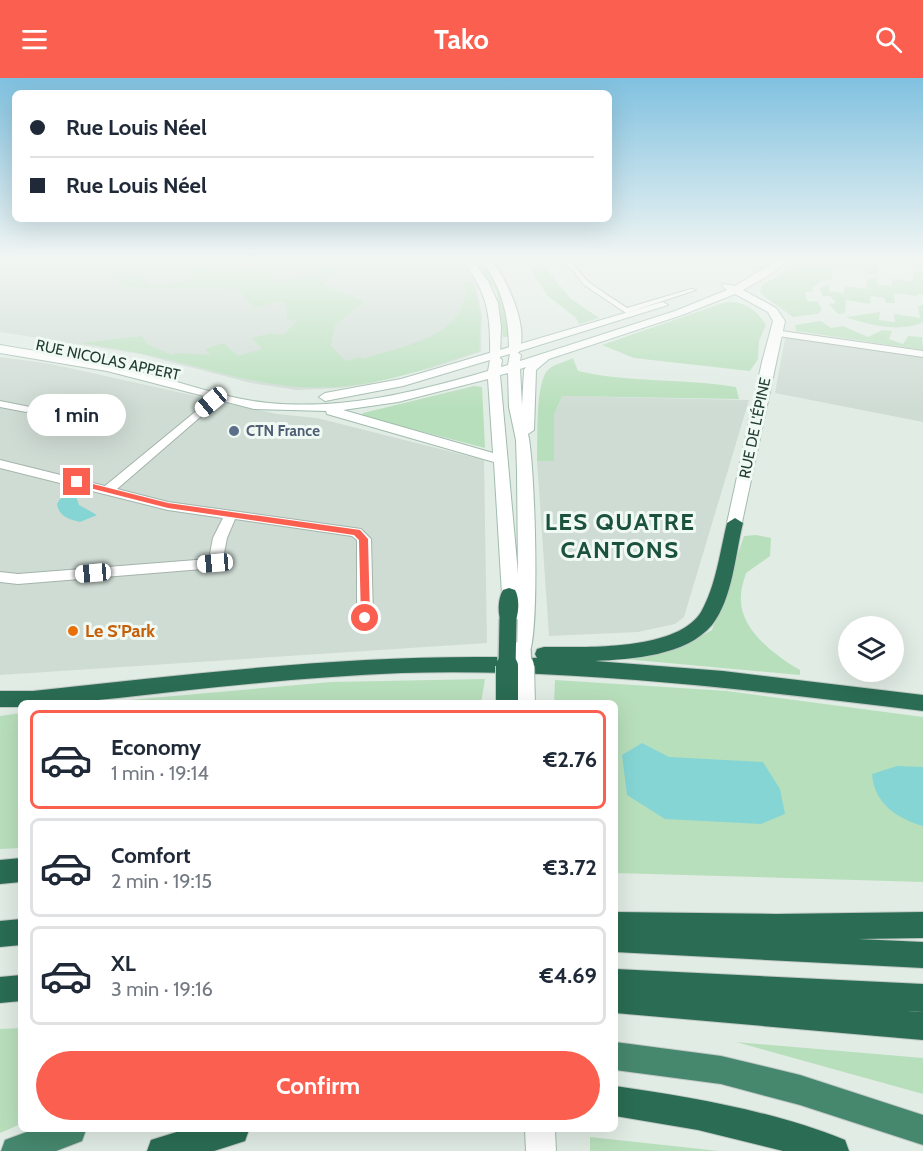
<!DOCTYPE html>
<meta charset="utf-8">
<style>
:root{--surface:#fff;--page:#f2f2f3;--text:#1f2937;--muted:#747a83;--line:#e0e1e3;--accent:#fb5f50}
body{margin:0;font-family:Cabin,sans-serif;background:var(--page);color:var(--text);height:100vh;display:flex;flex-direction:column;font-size:22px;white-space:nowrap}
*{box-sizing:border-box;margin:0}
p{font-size:20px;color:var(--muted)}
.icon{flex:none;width:33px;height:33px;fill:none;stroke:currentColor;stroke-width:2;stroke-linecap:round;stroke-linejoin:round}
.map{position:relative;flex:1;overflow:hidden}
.side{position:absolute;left:18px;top:622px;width:600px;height:432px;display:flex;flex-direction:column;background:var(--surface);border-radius:9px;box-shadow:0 6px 24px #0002}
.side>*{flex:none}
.hud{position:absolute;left:12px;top:12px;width:600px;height:132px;border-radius:9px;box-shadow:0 6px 24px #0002;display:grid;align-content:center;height:132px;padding:0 18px;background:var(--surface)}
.buttons{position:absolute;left:838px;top:538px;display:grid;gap:12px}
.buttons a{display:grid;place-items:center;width:66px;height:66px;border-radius:50%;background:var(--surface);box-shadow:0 6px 24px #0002;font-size:30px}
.end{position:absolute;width:27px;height:27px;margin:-14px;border:8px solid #fb5f50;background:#fff;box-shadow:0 0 0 3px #fff}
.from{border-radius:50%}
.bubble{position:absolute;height:42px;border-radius:21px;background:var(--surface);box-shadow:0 6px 24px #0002;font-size:20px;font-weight:700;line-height:42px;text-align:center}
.car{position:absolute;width:18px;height:36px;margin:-18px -9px;border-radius:8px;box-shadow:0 0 4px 2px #0007;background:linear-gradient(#fff 24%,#345 0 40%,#fff 0 76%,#345 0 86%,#fff 0)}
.hud b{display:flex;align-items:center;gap:21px;height:57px;font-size:22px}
.hud b+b{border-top:2px solid var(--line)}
.hud i{width:15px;height:15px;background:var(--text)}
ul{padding:10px 0 0;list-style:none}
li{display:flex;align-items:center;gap:18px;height:99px;margin:0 12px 9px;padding:0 6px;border:3px solid var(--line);border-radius:9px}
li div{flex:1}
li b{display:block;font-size:22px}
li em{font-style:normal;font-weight:700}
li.active{border-color:var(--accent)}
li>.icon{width:54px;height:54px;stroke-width:1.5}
.action{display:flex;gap:12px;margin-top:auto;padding:12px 18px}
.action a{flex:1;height:69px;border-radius:36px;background:var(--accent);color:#fff;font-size:24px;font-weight:700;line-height:69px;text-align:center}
header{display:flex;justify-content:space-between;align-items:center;height:78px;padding:0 18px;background:var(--accent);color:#fff;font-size:27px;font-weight:700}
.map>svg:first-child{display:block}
.built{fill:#cfdcd4}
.green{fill:#b8dfbc}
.water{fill:#85d5d5}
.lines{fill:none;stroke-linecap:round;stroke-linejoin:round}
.pedestrian-casing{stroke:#a3b4ab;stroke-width:2}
.minor-casing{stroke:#a3b4ab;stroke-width:2}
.tertiary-casing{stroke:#a3b4ab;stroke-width:2}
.secondary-casing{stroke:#a1bcae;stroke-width:2}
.trunk-casing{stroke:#c1c9c5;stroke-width:2}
.motorway-casing{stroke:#c1c9c5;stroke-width:2}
.pedestrian{fill:#fff;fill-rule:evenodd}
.minor{fill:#fff;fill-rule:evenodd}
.tertiary{fill:#fff;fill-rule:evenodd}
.secondary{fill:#fff;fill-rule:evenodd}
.trunk{fill:#46886e;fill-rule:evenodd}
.motorway{fill:#2a6c54;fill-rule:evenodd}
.secondary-bridge-far1-casing{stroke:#a1bcae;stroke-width:20;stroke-linecap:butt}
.secondary-bridge-casing{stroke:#a1bcae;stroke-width:24;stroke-linecap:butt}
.motorway-bridge-far1-casing{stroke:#c1c9c5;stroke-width:20;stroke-linecap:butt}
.motorway-bridge-casing{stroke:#c1c9c5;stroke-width:24;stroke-linecap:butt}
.secondary-bridge-far1{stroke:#fff;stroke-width:17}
.secondary-bridge{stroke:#fff;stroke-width:22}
.motorway-bridge-far1{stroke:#2a6c54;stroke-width:17}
.motorway-bridge{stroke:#2a6c54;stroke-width:22}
.route{fill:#fb5f50}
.service-dot{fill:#5c6f8a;stroke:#f1f9f4;stroke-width:2}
.food-dot{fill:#e8710a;stroke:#f1f9f4;stroke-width:2}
.labels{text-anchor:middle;stroke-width:6;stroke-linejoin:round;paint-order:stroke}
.far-street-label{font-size:15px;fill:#203e31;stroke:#f1f9f4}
.far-service-label{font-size:15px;font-weight:bold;fill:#4e5e75;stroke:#f1f9f4;text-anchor:start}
.food-label{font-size:18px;font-weight:bold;fill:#c56008;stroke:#f1f9f4;text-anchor:start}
.district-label{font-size:24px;font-weight:bold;letter-spacing:1.5px;fill:#1b523c;stroke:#f1f9f4}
</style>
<header><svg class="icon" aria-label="menu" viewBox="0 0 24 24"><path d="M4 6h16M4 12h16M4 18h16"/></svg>Tako<svg class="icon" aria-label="search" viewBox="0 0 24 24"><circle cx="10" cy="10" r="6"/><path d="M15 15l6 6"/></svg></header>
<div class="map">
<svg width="923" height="1073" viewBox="0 0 923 1073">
<rect width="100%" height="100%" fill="#e1ece5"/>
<!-- built -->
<path class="built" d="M 0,180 L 460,180 L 476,207 L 482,238 L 481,274 L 432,290 L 367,306 L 341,310 L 297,312 L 251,305 L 140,276 L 0,254 Z
M 786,255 L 923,273 L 923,344 L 775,315 Z
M 0,279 L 51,286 L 277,336 L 317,340 L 484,382 L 487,565 L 0,597 Z
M 562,318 L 749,322 L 684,539 L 675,546 L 638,554 L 549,558 L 537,383 L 554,383 L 554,337 Z"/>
<!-- green -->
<path class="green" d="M 98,180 L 112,180 L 122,192 C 134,190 144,200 152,208 L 196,201 L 187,191 L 210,185 L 220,194 L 259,187 L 280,204 L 315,195 L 303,185 L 325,180 L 359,180 L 324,205 C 334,215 351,216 364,224 L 335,247 L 331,268 L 346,283 L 360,279 L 363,281 C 403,268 462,260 466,212 L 461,206 L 472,203 L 481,237 L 479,273 C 432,289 382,307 333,309 C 267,313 207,289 144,276 C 123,271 102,269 81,265 L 142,258 L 147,266 L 171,277 L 178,275 L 211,277 L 205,271 L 224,265 L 238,278 L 262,271 L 252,260 L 272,255 L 283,257 L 297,243 L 287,241 L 287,232 L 283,223 L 254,230 L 238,211 L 124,209 Z
M 471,180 L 480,180 C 501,203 506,229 509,259 L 503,259 L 497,214 Z
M 523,180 L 537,180 L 571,221 L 599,240 L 579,246 L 576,240 L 547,217 Z
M 799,180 L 912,180 L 922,189 L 914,190 L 913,184 L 900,182 L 899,188 L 878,186 L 878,195 L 865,197 L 866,190 L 856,188 L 855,192 L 834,189 L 831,202 L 822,203 L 812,210 L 814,214 L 805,214 L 807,223 L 818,224 L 822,232 L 818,236 L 793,239 L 760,215 L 762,207 L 783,195 Z
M 923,193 L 923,217 L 917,216 L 917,218 L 894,215 L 895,225 L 886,225 L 884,220 L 871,218 L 870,226 L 846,222 L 845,235 L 838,236 L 829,226 L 836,225 L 830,218 L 823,218 L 820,210 L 830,206 L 829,213 L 843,215 L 845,208 L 867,211 L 867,201 L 877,199 L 877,206 L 891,208 L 893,201 L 913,204 L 913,194 Z
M 726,224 C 744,223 756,231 766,247 L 759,263 L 758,281 L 750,293 L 634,280 L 602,267 Z
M 923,227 L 923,244 C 901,255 868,247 846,239 L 880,234 L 879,242 L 895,244 L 894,236 L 920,240 L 918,228 Z
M 821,243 L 831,250 L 843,248 L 868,259 L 882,252 L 892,253 L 889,261 L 903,266 L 908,258 L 922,259 L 923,272 L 796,253 L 795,247 Z
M 573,280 L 578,293 C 629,305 683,300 736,309 L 739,321 L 562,318 L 554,337 L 554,383 L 537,383 C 538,363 535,308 547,293 C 553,286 565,284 573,280 Z
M 474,308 L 482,309 L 485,370 L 362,338 L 363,335 Z
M 756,457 L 771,460 L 770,478 L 746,495 C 744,502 741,510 741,518 C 738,550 775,578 800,592 L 800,597 L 624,581 L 692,563 L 712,552 L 744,458 Z
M 485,601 L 481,625 L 95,625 L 331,604 Z
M 555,602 L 727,613 L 923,639 L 923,804 L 615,795 L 615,626 L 554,626 Z
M 21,635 L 21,770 L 0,771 L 0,638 Z
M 21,950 L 21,1046 L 0,1055 L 0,951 Z
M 736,964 L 923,980 L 923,1016 Z
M 590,1059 L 719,1073 L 590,1073 Z"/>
<!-- water -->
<path class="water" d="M 69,415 L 75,415 L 79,427 L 97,437 L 80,444 C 69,441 59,439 57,426 L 60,421 Z
M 642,665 L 669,679 L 763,684 L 780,711 L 785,736 L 761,746 L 665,741 L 627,717 L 622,677 Z
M 897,688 L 923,689 L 923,748 C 896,740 874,725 872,696 Z"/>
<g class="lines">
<!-- pedestrian casing -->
<g class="pedestrian-casing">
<path id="pedestrian" d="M 556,180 C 574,180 578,196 590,205 C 602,214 615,222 627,230 L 691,211 L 696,212 L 626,235 L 583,206 L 573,192 Z"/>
</g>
<!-- minor casing -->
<g class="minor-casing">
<path id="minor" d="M 774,252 L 923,273 L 923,279 L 771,257 L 771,253 Z
M 217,316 L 222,319 L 221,321 L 117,411 L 168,424 L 361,451 L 371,461 L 373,540 L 370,544 L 360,544 L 357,540 L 357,462 L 352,458 L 235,441 L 227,460 L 222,485 L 215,490 L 18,506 L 0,504 L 0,494 L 18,496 L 209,481 L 213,460 L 223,440 L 168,432 L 0,390 L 0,382 L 105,408 Z
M 0,323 L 30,329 L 31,331 L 26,334 L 0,329 Z"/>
</g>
<!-- tertiary casing -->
<g class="tertiary-casing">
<path id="tertiary" d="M 461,180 L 471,180 L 488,203 L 498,225 L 501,249 L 500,280 L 492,280 L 490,277 C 491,235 487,214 461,180 Z
M 480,180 L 490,180 C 507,201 529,248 519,274 L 515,276 L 509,272 C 509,237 502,209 480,180 Z"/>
</g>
<!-- secondary casing -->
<g class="secondary-casing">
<path id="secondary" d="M 780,180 L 792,180 L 771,196 L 743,212 L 776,230 L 785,243 L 741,449 L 735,450 L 727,445 L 762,284 L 773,243 L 768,234 L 735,216 L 682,237 L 549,281 L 536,292 L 534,352 L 528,356 C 535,384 540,554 529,576 L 522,578 L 515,576 L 513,571 L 515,539 L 506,538 L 503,533 L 494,384 L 327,336 L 326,333 L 254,331 L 107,293 L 0,275 L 0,267 C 48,275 97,283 144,295 C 185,305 226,321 269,325 C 341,332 412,315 481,295 L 488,293 L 490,282 L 403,308 L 325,323 L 319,319 L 325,315 L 401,301 L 659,225 L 663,224 L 668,227 L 517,274 L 521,277 L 520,283 L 675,233 L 727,212 L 722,208 L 723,206 L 735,208 ZM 510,276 L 508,287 L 501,289 L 502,282 L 499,279 ZM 526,289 L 524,292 L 522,327 L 520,291 ZM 508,295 L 509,329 L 516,362 L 517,393 L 518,496 L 500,297 ZM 488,301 L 493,375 L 343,332 L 398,324 Z
M 525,1052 L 555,1052 L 556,1073 L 526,1073 Z"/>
</g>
<!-- trunk casing -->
<g class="trunk-casing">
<path id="trunk" d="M 615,964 L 721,978 L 800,997 L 923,1037 L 923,1067 L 800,1027 L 721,1006 L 615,992 Z
M 32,1052 L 86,1052 L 82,1063 L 56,1073 L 1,1073 L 5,1062 Z"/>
</g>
<!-- motorway casing -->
<g class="motorway-casing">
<path id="motorway" d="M 735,440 L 743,445 C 735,477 733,520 712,547 C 686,578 632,581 595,583 L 723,593 L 923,617 L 923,633 C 749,612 577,590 402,595 C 328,598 253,605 180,613 C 127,619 74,626 21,626 L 21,629 L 0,629 L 0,613 L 33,613 C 200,595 368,574 537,580 L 535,576 L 537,571 L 544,569 C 585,569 677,573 701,534 C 716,508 720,473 727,445 Z
M 509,510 L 515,512 C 520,520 519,538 514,546 L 508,548 L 502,546 C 497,537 498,520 503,512 Z
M 21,780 L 21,804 L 0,806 L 0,782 Z
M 615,834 L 776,836 L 923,834 L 923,860 L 858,861 L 923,864 L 923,890 L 615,874 Z
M 21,841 L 21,867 L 0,869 L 0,843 Z
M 615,891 L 923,906 L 923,934 L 907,933 L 923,934 L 923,962 L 615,935 Z
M 21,897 L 21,923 L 0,925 L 0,899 Z
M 615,1008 C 690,1019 774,1033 845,1062 L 849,1073 L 783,1073 L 698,1052 L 615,1038 Z
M 183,1052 L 249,1052 L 245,1063 L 214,1073 L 147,1073 L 151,1062 Z"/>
</g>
<!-- pedestrian -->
<use href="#pedestrian" class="pedestrian"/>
<!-- minor -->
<use href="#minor" class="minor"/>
<!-- tertiary -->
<use href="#tertiary" class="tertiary"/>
<!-- secondary -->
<use href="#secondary" class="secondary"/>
<!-- trunk -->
<use href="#trunk" class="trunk"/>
<!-- motorway -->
<use href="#motorway" class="motorway"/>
<!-- secondary-bridge-far1 casing -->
<g class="secondary-bridge-far1-casing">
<path id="secondary-bridge-far1" d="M 522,571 L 523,590"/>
</g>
<!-- secondary-bridge casing -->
<g class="secondary-bridge-casing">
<path id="secondary-bridge" d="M 523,588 L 524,626"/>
</g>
<!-- motorway-bridge-far1 casing -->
<g class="motorway-bridge-far1-casing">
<path id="motorway-bridge-far1" d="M 507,590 L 508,541"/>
</g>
<!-- motorway-bridge casing -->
<g class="motorway-bridge-casing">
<path id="motorway-bridge" d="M 507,626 L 507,588"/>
</g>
<!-- secondary-bridge-far1 -->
<use href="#secondary-bridge-far1" class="secondary-bridge-far1"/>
<!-- secondary-bridge -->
<use href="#secondary-bridge" class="secondary-bridge"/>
<!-- motorway-bridge-far1 -->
<use href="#motorway-bridge-far1" class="motorway-bridge-far1"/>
<!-- motorway-bridge -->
<use href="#motorway-bridge" class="motorway-bridge"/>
</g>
<!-- sky -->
<linearGradient id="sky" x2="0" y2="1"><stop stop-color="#80c1e0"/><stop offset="0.55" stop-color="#f2f6f3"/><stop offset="1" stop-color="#f2f6f3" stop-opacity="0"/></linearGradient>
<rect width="923" height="330" fill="url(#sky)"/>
<!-- route -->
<path class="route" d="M 77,402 L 168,425 L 360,452 L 368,461 L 370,540 L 365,544 L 361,540 L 359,462 L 354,457 L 168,430 L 74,406 L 74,403 Z"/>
<!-- markers -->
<circle class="service-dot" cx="234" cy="353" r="6"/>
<circle class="food-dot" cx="73" cy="553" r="6"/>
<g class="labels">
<!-- far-street labels -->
<g class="far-street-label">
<text transform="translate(108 282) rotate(12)" y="5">RUE NICOLAS APPERT</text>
<text transform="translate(755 350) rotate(-78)" y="5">RUE DE L'ÉPINE</text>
</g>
<!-- far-service labels -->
<g class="far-service-label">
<text x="246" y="358">CTN France</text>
</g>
<!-- food labels -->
<g class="food-label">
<text x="85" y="559">Le S'Park</text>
</g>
<!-- district labels -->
<g class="district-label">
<text x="620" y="452">LES QUATRE<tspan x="620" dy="28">CANTONS</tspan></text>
</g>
</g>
</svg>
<div class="buttons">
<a><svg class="icon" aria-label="layers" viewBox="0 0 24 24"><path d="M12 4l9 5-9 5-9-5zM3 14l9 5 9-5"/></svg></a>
</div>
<i class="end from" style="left:365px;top:540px"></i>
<i class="end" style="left:77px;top:404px"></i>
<div class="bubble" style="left:27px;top:316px;width:99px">1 min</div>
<i class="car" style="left:211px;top:324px;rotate:230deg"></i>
<i class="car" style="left:215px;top:485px;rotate:265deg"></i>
<i class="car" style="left:93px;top:495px;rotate:265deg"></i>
<div class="hud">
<b><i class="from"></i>Rue Louis Néel</b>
<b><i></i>Rue Louis Néel</b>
</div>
<section class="side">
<ul>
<li class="active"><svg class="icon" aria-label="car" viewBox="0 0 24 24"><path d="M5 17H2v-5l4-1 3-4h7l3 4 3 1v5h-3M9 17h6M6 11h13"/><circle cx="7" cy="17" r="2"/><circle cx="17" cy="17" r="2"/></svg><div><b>Economy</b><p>1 min · 19:14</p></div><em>€2.76</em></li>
<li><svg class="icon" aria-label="car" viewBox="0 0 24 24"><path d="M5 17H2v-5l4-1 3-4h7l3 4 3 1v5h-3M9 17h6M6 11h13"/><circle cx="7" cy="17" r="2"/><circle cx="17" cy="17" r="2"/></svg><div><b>Comfort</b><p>2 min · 19:15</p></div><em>€3.72</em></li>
<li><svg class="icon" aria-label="car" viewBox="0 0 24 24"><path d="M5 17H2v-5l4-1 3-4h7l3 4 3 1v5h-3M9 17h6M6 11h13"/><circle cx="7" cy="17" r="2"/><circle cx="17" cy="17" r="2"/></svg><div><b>XL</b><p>3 min · 19:16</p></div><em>€4.69</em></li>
</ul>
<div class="action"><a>Confirm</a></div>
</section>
</div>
